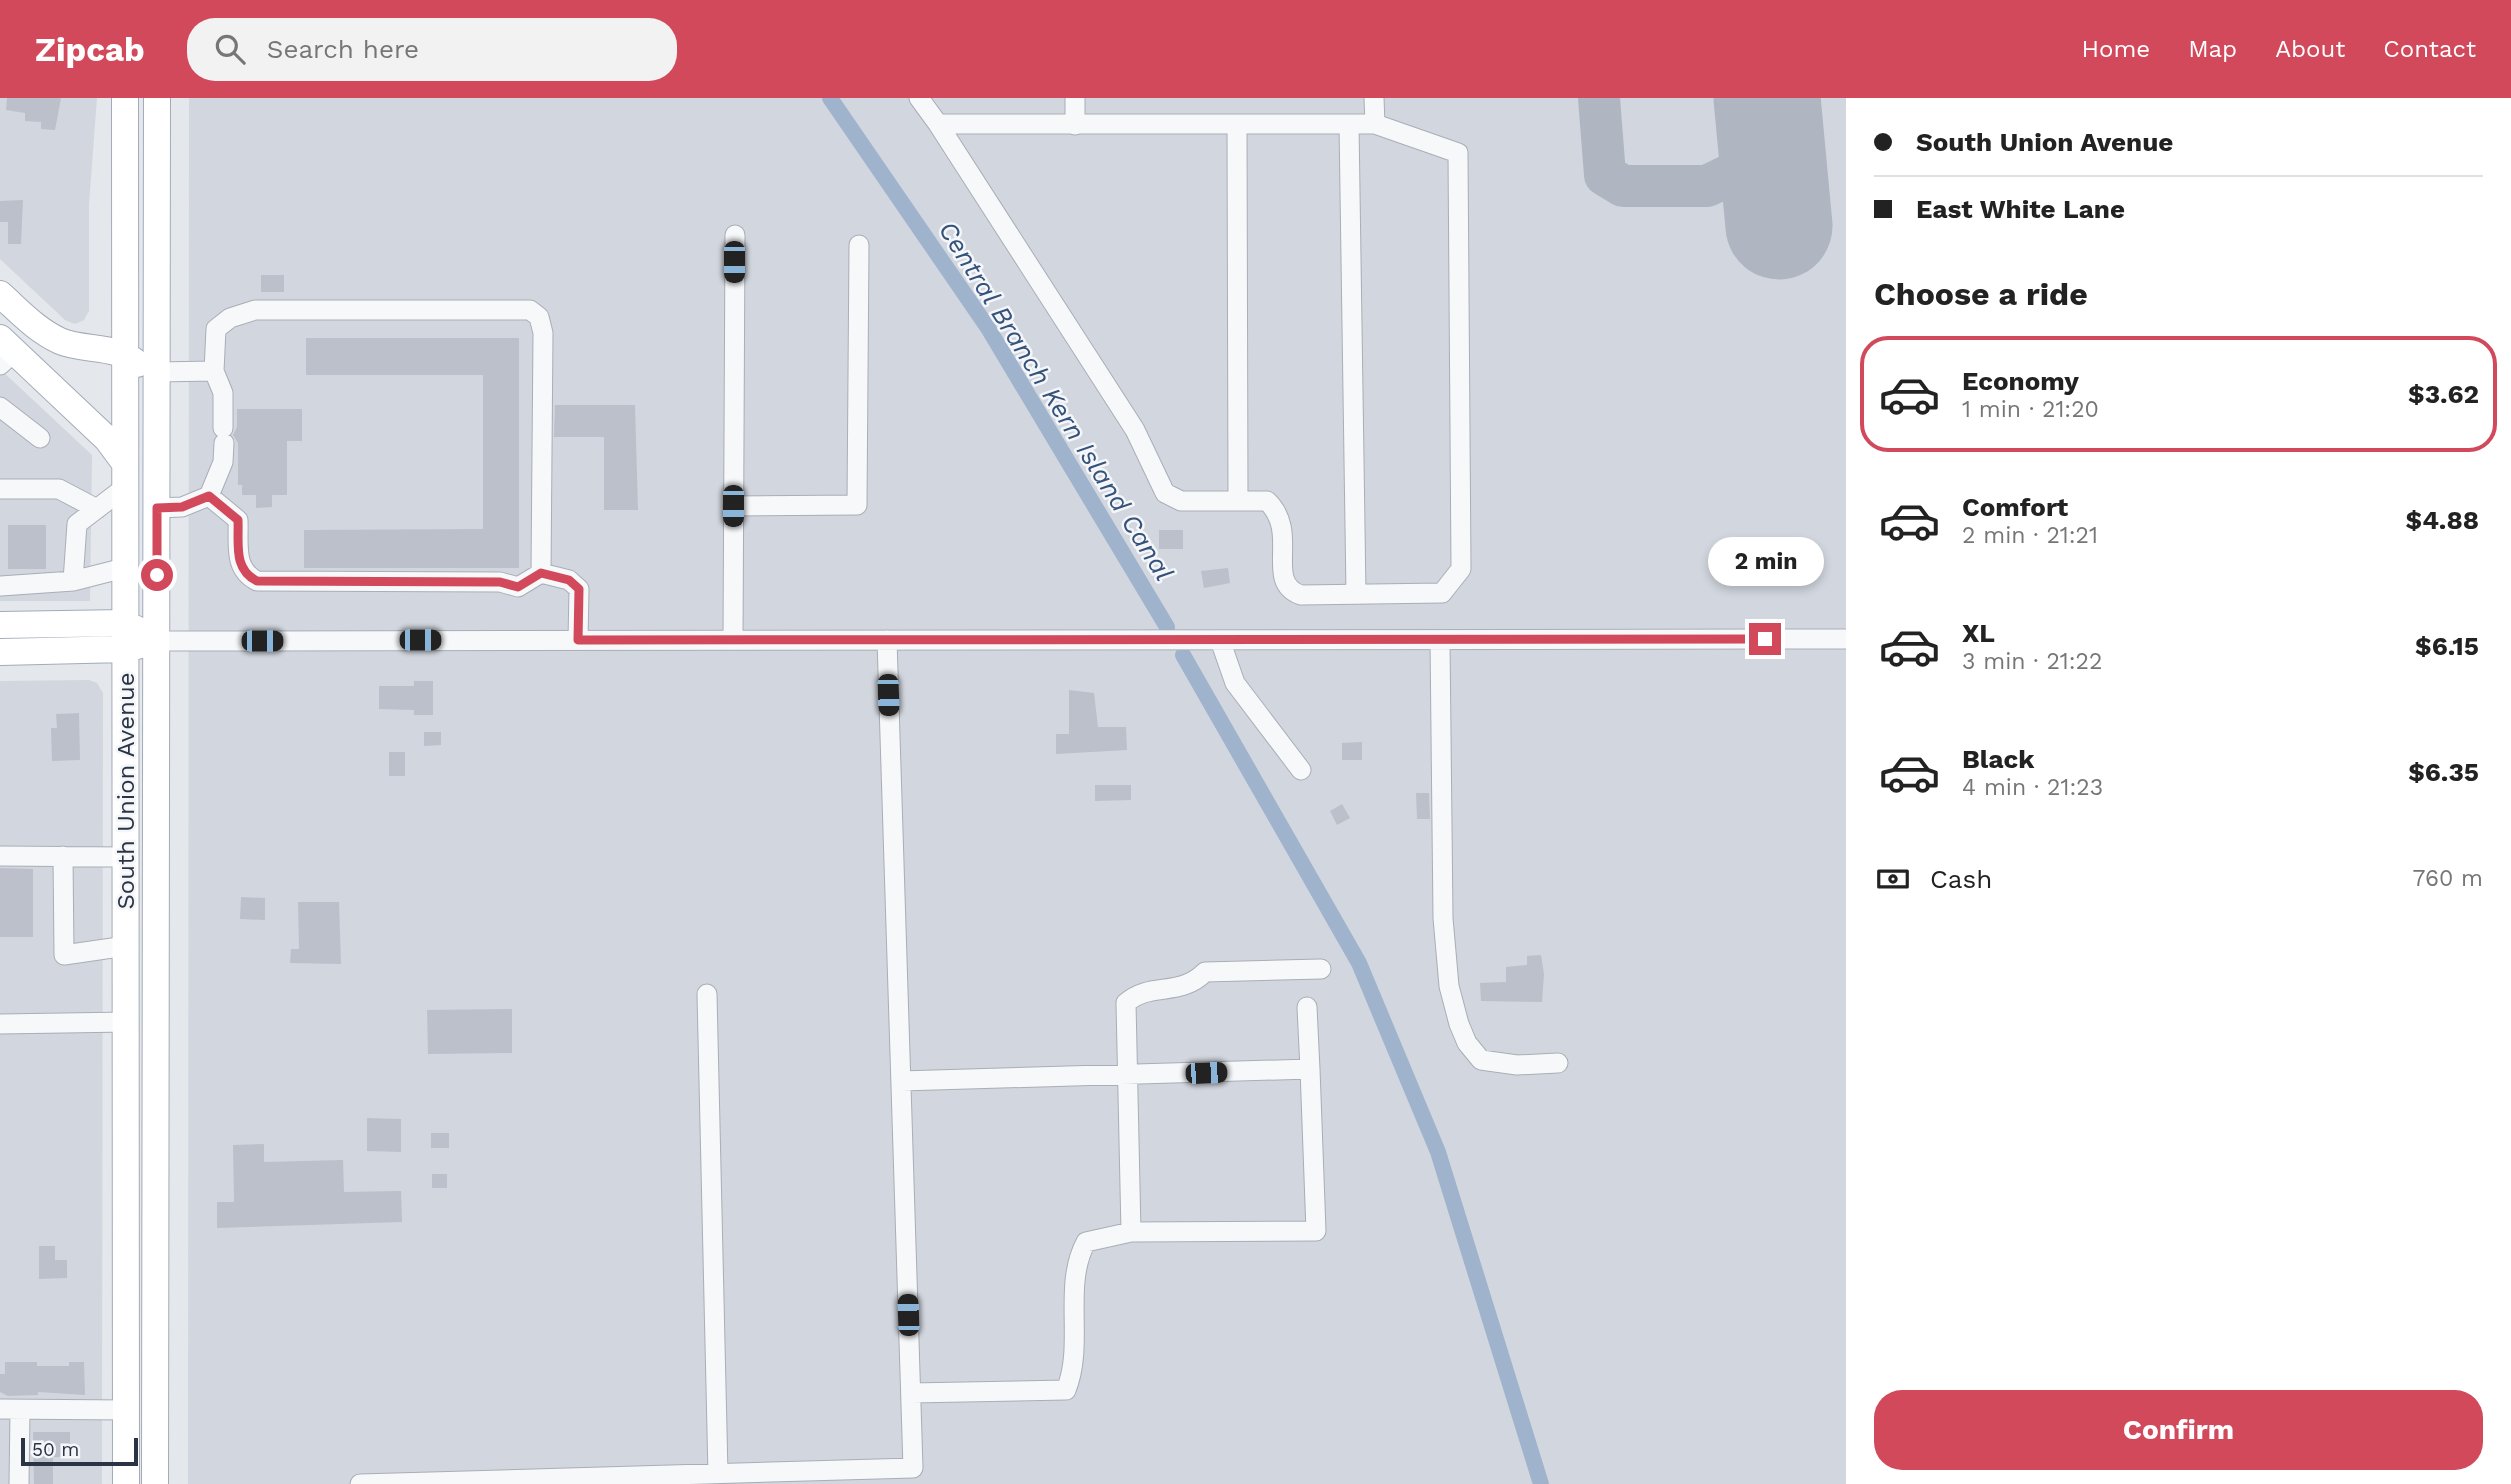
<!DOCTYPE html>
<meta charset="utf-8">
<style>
:root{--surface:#fff;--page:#f2f2f2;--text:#222;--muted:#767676;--line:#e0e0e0;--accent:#d1495b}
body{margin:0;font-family:"Work Sans",sans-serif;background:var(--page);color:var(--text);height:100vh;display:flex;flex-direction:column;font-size:26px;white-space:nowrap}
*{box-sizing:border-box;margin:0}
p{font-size:23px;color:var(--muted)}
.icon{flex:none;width:38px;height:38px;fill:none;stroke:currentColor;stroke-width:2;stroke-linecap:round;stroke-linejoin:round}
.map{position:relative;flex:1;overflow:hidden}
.drawer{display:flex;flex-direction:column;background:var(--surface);width:665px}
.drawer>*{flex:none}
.guide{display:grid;align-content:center;height:154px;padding:0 28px;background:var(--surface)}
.scale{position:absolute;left:21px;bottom:18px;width:117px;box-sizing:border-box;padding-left:7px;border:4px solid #2b3445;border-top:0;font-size:19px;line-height:24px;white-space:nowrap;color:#2b3445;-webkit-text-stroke:5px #f4f6f9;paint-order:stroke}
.end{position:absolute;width:32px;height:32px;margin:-16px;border:9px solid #d1495b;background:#fff;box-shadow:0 0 0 4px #fff}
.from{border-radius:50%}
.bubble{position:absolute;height:49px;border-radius:24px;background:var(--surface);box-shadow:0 4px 10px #0003;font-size:23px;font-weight:700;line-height:49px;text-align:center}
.car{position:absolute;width:21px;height:42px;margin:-21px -10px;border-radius:9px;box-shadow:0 0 5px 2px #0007;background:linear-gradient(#222 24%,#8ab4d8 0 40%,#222 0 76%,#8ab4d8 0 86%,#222 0)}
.guide b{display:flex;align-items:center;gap:24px;height:66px;font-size:26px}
.guide b+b{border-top:2px solid var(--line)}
.guide i{width:18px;height:18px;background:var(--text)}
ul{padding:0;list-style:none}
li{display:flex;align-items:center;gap:21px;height:116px;margin:0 14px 10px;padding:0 14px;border:4px solid transparent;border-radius:28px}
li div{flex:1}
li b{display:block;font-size:26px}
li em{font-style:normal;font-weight:700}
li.active{border-color:var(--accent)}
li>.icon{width:63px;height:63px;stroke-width:1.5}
h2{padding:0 28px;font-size:32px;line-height:84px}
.pay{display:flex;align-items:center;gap:18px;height:77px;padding:0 28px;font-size:26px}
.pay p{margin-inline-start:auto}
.primary-button{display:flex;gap:14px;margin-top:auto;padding:14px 28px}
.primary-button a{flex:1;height:80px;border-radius:28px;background:var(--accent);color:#fff;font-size:28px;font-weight:700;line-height:80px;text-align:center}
header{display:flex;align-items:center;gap:42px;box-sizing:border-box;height:98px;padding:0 35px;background:var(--accent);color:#fff}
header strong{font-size:33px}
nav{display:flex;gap:38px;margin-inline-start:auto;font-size:24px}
.search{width:490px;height:63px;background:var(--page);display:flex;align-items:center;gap:18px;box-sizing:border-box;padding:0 24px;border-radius:28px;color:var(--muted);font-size:26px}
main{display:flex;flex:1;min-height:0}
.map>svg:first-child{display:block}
.built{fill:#d2d6de}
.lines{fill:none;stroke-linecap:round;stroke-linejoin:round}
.canal{stroke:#9fb4cc;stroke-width:16}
.taxiway{stroke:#b0b6c1;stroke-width:42}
.runway{stroke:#b0b6c1;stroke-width:107}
.building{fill:#bbc0ca}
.minor-casing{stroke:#a9aeb7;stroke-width:21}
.major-casing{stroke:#a3abb8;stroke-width:28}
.minor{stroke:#f7f8fa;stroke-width:19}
.major{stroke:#fff;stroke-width:26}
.route{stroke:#d1495b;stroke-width:9}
.labels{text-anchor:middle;stroke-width:5;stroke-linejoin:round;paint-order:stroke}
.street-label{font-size:24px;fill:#2b3445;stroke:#f4f6f9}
.water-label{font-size:26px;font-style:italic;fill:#34527a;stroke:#f4f6f9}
</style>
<header>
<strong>Zipcab</strong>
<div class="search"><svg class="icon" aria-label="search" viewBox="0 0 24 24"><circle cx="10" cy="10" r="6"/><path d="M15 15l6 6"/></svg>Search here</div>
<nav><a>Home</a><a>Map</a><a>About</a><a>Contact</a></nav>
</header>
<main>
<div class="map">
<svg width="1846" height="1386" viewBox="0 0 1846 1386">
<rect width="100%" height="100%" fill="#e4e7ec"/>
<!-- built -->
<path class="built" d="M 0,0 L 97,0 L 89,106 L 89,213 L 84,222 L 75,226 L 65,222 L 0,161 Z
M 189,0 L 1846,0 L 1846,1386 L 188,1386 Z
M 0,271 L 92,357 L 90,503 L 0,503 Z
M 89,582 L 97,585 L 103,595 L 102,1386 L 0,1386 L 0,583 Z"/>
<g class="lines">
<!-- canal -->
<path class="canal" d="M 830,0 L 988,230 L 1167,529
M 1183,557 L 1359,865 L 1438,1054 L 1541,1386"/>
<!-- taxiway -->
<path class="taxiway" d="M 1599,0 L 1605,77 L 1623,88 L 1707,88 L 1738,73 L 1771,38"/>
<!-- runway -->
<path class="runway" d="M 1767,0 L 1779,128"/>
</g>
<!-- building -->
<path class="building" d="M 7,0 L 61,0 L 55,32 L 41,31 L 41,24 L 25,23 L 25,15 L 6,12 Z
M 23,102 L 21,146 L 8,146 L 8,124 L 0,124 L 0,103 Z
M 261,177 L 284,177 L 284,194 L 261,194 Z
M 306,240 L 519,240 L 519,470 L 304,470 L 304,432 L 483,431 L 483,277 L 306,277 Z
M 555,307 L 635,307 L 638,412 L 604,412 L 604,339 L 554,339 Z
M 237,311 L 302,311 L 302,343 L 287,343 L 287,397 L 272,397 L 272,409 L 256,410 L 256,397 L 242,397 L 242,387 L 238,387 L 238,345 L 233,337 L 237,329 Z
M 8,427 L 46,427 L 46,471 L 8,471 Z
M 1159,432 L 1183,432 L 1183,451 L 1159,451 Z
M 1228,470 L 1230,485 L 1204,490 L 1201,473 Z
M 414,583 L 433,583 L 433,617 L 414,617 L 414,612 L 379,611 L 379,588 L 414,588 Z
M 1069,592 L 1094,595 L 1098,629 L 1126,629 L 1127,652 L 1056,656 L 1056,636 L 1069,636 Z
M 79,615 L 80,662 L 52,663 L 51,630 L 57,630 L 56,616 Z
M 424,634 L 441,634 L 441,647 L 424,648 Z
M 1362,644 L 1362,662 L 1342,662 L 1342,645 Z
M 389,654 L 405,654 L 405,678 L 389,678 Z
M 1095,687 L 1131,687 L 1131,702 L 1095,703 Z
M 1416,695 L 1429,695 L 1430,721 L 1417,721 Z
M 1342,706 L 1350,720 L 1337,727 L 1330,713 Z
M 0,770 L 33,771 L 33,839 L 0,839 Z
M 241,799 L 265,800 L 265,822 L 240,821 Z
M 298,804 L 339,804 L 341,866 L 290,865 L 291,851 L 299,851 Z
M 1541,857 L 1544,876 L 1542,904 L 1481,903 L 1480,885 L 1506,884 L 1506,869 L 1527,867 L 1527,858 Z
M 512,911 L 512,955 L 428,956 L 427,912 Z
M 367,1020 L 401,1021 L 401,1054 L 367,1053 Z
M 431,1035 L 449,1035 L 449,1050 L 431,1050 Z
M 264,1046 L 264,1064 L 343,1062 L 344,1094 L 401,1093 L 402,1124 L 217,1130 L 217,1104 L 234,1104 L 233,1047 Z
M 432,1076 L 447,1076 L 447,1090 L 432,1090 Z
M 39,1148 L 55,1148 L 55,1162 L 67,1162 L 67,1180 L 39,1181 Z
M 5,1264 L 37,1264 L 37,1268 L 69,1268 L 69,1264 L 84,1264 L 85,1297 L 38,1294 L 38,1297 L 8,1298 L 0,1294 L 0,1276 L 5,1276 Z
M 33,1334 L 70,1334 L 70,1359 L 53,1359 L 53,1386 L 34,1386 Z"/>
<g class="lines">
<!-- minor casing -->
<g class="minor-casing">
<path id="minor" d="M 919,0 L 938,26 L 1375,26 L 1374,0
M 1075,0 L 1075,27
M 938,26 L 1135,332 L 1165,395 L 1181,403 L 1267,403 C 1301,435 1263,484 1301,497 L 1442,495 L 1461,471 L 1458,55 L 1375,26
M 1349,26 L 1356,496
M 1237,27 L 1238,403
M 0,267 L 14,254
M 157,274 L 214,273
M 0,309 L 40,340
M 0,391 L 59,391 L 97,411
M 209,398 L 238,422 C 239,446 233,471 257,483 L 500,484 L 518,489 L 541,475 L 543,235 L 539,219 L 530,212 L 255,212 L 230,220 L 216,231 L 214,273 L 223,295 L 223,330
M 733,408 L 857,407 L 859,147
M 157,410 L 182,409 L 209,398 L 223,364 L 224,345
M 124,470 L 73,483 L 77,426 L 124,390
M 541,475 L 569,482 L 579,491 L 578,542
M 1,488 L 73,483
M 733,542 L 735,137
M 1220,542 L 1235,585 L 1301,672
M 1440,542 L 1443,820 L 1449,888 L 1459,926 L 1467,945 L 1481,962 L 1517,967 L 1558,965
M 157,543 L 1846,541
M 0,758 L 126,759
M 63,758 L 64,857 L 126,848
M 707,896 L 718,1376
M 1307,909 L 1310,971
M 0,926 L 127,924
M 901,983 L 1310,971 L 1316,1133 L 1131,1134 L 1086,1144 C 1062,1188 1085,1246 1066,1292 L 911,1295
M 1131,1134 L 1126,905 C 1151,883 1179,900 1205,874 L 1321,871
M 0,1311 L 126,1312
M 19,1386 L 20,1312
M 360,1386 L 913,1370 L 887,542"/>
</g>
<!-- major casing -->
<g class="major-casing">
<path id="major" d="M 125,0 L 126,1386
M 0,196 C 19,213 36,232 60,243 C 82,253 121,247 137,266
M 0,240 L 107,341 L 124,364
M 0,527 L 124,525 L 140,533
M 0,554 L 125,551 L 141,547
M 155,1386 L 157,0"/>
</g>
<!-- minor -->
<use href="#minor" class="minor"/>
<!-- major -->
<use href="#major" class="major"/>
</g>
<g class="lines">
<!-- route -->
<path class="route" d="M 157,477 L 157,410 L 182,409 L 209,398 L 238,422 C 239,446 233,471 257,483 L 500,484 L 518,489 L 541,475 L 569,482 L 579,491 L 578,542 L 1765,541"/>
</g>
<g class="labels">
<!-- street labels -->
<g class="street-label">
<text transform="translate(126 693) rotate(-90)" y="8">South Union Avenue</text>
</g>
<!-- water labels -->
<g class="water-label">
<text transform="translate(1056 303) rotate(58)" y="9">Central Branch Kern Island Canal</text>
</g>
</g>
</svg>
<div class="scale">50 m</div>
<i class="end from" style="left:157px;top:477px"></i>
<i class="end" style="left:1765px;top:541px"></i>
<div class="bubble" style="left:1708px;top:439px;width:116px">2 min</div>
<i class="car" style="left:734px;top:164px;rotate:180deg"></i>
<i class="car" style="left:733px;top:408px;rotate:180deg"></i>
<i class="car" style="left:420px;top:542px;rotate:90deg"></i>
<i class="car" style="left:262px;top:543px;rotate:90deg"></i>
<i class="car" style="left:888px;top:597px;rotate:178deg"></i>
<i class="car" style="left:1206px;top:975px;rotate:88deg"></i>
<i class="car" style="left:908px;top:1217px;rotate:358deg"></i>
</div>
<section class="drawer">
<div class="guide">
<b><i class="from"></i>South Union Avenue</b>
<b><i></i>East White Lane</b>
</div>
<h2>Choose a ride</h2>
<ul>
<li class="active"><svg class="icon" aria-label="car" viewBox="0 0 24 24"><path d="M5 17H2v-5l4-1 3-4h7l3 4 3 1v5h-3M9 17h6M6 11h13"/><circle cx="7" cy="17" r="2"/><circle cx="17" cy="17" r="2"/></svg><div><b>Economy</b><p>1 min · 21:20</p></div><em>$3.62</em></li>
<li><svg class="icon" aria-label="car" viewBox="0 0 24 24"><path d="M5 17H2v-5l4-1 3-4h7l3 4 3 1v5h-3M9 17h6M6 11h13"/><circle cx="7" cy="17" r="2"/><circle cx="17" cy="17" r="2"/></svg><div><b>Comfort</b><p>2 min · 21:21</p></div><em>$4.88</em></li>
<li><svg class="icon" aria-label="car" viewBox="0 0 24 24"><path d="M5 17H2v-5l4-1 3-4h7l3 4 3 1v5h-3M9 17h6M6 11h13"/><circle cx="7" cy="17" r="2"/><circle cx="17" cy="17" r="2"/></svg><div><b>XL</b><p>3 min · 21:22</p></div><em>$6.15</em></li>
<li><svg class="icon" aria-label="car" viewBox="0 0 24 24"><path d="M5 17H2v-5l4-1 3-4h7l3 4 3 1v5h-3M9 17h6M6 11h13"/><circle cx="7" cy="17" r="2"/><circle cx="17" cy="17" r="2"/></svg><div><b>Black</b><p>4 min · 21:23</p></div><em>$6.35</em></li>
</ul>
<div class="pay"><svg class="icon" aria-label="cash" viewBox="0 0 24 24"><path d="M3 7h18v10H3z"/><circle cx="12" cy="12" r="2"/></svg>Cash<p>760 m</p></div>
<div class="primary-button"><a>Confirm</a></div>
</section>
</main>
